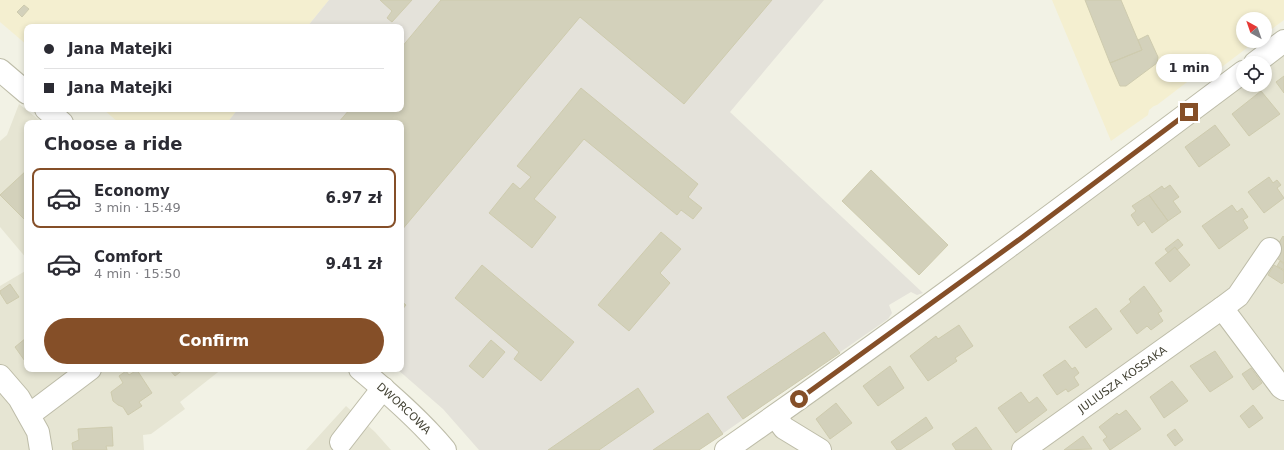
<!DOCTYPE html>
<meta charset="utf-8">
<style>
:root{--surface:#fff;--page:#f2f2f3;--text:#2b2b33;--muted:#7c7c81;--line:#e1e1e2;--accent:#854f28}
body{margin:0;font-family:"DejaVu Sans",sans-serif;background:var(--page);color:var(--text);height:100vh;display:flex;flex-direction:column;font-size:15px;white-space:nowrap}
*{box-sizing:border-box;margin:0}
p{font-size:13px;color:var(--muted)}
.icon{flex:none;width:22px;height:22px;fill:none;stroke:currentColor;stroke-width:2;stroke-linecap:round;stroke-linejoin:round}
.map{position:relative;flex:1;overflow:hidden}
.side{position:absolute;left:24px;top:120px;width:380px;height:252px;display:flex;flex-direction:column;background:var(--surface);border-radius:8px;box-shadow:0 2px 6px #0003}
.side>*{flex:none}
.banner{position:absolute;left:24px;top:24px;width:380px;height:88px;border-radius:8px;box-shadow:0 2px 6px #0003;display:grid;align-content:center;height:88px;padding:0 20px;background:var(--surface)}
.needle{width:26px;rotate:320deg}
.controls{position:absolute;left:1236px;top:12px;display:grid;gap:8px}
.controls a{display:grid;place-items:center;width:36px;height:36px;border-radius:50%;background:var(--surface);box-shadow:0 2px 6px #0003;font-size:20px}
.end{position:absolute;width:18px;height:18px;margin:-9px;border:5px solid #854f28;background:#fff;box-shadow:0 0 0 2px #fff}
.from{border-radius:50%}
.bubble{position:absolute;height:28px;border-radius:14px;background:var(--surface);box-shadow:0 2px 6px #0003;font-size:13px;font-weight:700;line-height:28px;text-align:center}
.banner b{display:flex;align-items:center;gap:14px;height:38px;font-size:15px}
.banner b+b{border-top:1px solid var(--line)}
.banner i{width:10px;height:10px;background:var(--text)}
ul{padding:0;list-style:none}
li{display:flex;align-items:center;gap:12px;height:60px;margin:0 8px 6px;padding:0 12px;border:2px solid transparent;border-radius:8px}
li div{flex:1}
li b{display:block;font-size:15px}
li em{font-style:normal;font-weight:700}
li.selected{border-color:var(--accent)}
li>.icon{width:36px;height:36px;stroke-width:1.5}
h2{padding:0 20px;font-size:18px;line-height:48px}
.cta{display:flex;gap:8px;margin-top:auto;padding:8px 20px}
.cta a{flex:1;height:46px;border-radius:24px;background:var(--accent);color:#fff;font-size:16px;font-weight:700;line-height:46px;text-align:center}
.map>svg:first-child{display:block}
.residential{fill:#e6e5d3}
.commercial{fill:#f4efd0}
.industrial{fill:#e4e2da}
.building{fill:#d3d1bb;stroke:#cecbae}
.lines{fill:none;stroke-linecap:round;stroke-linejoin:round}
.minor-casing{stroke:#bdbca8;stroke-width:24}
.minor{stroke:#fff;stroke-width:22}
.route{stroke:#854f28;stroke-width:5}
.labels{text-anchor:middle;stroke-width:4;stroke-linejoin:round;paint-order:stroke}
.street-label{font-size:11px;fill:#444335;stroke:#fff}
</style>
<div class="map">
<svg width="1284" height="450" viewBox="0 0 1284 450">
<rect width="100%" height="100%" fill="#f2f2e5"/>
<!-- residential -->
<path class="residential" d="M 1284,51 L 1284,450 L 743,450 L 1243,85 L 1265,85 L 1265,65 Z
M 19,104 L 43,123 L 27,123 L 27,259 L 0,227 L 0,141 L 7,135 Z
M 27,270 L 27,369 L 222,369 L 180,402 L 185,409 L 151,434 L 143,435 L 144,450 L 0,450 L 0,286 Z
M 346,406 L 375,432 L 391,450 L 306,450 Z"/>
<!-- commercial -->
<path class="commercial" d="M 0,0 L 329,0 L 307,27 L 27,27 L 27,45 L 0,22 Z
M 1052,0 L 1284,0 L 1284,20 L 1265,34 L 1265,19 L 1243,19 L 1243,41 L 1256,41 L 1202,82 L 1191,79 L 1157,105 L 1154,106 L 1149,110 L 1148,115 L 1111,141 Z
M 103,109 L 238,109 L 227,123 L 119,123 Z"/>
<!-- industrial -->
<path class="industrial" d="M 329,0 L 824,0 L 730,112 L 923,293 L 917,295 L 911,292 L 889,305 L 892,313 L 888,319 L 699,450 L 479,450 L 443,409 L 397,369 L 401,369 L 401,123 L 227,123 L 238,109 L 401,109 L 401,27 L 307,27 Z"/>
<!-- building -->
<path class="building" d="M 380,0 L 412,0 L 392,22 L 387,18 L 392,11 Z
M 441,0 L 772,0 L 684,104 L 580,17 L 401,231 L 401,123 L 338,123 L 350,109 L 401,109 L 401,48 Z
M 1085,0 L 1121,0 L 1142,50 L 1110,63 Z
M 24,5 L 29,9 L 22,17 L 17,12 Z
M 1148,35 L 1158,57 L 1157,63 L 1126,86 L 1120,86 L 1110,63 L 1142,50 L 1138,40 Z
M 1284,76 L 1284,93 L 1276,82 Z
M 581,88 L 698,184 L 688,197 L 702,208 L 693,219 L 681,210 L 677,215 L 584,139 L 534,199 L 556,217 L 532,248 L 489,213 L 513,183 L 520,189 L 531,177 L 517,166 Z
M 1261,91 L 1280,114 L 1249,136 L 1232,114 Z
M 1215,125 L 1230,145 L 1199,167 L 1185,147 Z
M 27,170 L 27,222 L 0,195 Z
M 871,170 L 948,245 L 919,275 L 842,201 Z
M 1269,177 L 1273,183 L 1277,180 L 1281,185 L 1277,188 L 1284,198 L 1264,213 L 1248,192 Z
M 1170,185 L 1179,197 L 1173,201 L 1181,212 L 1168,221 L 1149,195 L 1162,186 L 1164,189 Z
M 1149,195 L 1168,221 L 1152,233 L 1144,221 L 1138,226 L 1131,215 L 1136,211 L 1132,206 Z
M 1232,205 L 1237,212 L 1242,208 L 1248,217 L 1243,220 L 1248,228 L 1219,249 L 1202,226 Z
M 661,232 L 681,249 L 660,273 L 670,283 L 629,331 L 598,305 Z
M 1283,236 L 1284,237 L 1284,263 L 1272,255 Z
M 1178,239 L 1183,245 L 1177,250 L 1175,247 L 1168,253 L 1165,249 Z
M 1175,247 L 1190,265 L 1170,282 L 1155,263 Z
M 1280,261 L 1284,264 L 1284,270 L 1277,266 Z
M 482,265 L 574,342 L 541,381 L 514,359 L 519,352 L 455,298 Z
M 1274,265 L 1284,271 L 1284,282 L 1282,284 L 1268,275 Z
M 10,284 L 19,297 L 7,304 L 0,293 L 0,291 Z
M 1144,286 L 1162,311 L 1158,313 L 1163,321 L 1151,330 L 1147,326 L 1137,334 L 1120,311 L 1131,302 L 1129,299 Z
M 401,301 L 406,305 L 401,311 Z
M 1096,308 L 1112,329 L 1086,348 L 1069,327 Z
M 959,325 L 973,346 L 955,358 L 957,361 L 928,381 L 910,356 L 936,336 L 938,339 Z
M 824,332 L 840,353 L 743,419 L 727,397 Z
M 26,338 L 27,339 L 27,364 L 15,347 Z
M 491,340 L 505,352 L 483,378 L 469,366 Z
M 1215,351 L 1233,377 L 1210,392 L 1190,366 Z
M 1065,360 L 1072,369 L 1075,367 L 1079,373 L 1074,377 L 1079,385 L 1068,392 L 1066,389 L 1057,395 L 1043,375 Z
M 890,366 L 904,388 L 878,406 L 863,386 Z
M 1251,368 L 1262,383 L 1253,390 L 1242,374 Z
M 169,369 L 184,369 L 175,376 Z
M 137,370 L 152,393 L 139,402 L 142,406 L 128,415 L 123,407 L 118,405 L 113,401 L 111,392 L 123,383 L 119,376 L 126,371 L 129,375 Z
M 1172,381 L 1188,401 L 1164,418 L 1150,397 Z
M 638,388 L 654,412 L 599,450 L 548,450 Z
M 1021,392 L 1029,403 L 1037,397 L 1047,410 L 1016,433 L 998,408 Z
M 836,403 L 852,423 L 830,439 L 816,419 Z
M 1253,405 L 1263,418 L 1249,428 L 1240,416 Z
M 1126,410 L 1141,429 L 1110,450 L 1103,440 L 1107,437 L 1099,427 L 1117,413 L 1119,415 Z
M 708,413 L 723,434 L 699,450 L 653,450 Z
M 926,417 L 933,428 L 900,450 L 897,450 L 891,442 Z
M 112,427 L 113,446 L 106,446 L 107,450 L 73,450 L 72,443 L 79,440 L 78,429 Z
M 976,427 L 992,450 L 956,450 L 952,444 Z
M 1175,429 L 1183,440 L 1175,446 L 1167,435 Z
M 1083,436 L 1092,449 L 1064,450 Z"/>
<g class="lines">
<!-- minor casing -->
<g class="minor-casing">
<g id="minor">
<path d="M 1255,63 L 1284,41"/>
<path d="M 0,70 L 27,93"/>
<path d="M 46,109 L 62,123"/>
<path d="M 1222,308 L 1238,296 L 1270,249"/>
<path id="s1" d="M 360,369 C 390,394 420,420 445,450"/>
<path d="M 0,376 L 19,398 L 38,432 L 41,450"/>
<path d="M 29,415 L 90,369"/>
<path d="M 775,416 L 784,428 L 820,450"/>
<path d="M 341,442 L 383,388"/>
<path d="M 726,450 C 901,328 1072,200 1243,72"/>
<path id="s2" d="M 1023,450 L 1222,308 L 1281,387 L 1284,389"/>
</g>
</g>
<!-- minor -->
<use href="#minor" class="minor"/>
</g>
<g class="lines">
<!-- route -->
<path class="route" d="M 799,399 L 1020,239 L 1189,112"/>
</g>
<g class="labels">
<!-- street labels -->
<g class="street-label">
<text dy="4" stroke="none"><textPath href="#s2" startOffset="122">JULIUSZA KOSSAKA</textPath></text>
<text dy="4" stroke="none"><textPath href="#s1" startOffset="59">DWORCOWA</textPath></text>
</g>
</g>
</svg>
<div class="controls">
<a><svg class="needle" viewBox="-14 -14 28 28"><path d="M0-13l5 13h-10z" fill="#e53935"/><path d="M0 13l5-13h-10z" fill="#7c7c81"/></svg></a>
<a><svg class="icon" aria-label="locate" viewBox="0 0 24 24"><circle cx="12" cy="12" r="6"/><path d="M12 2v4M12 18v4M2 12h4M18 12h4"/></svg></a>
</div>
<i class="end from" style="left:799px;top:399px"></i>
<i class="end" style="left:1189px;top:112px"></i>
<div class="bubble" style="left:1156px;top:54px;width:66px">1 min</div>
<div class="banner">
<b><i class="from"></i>Jana Matejki</b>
<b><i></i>Jana Matejki</b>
</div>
<section class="side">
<h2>Choose a ride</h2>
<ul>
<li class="selected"><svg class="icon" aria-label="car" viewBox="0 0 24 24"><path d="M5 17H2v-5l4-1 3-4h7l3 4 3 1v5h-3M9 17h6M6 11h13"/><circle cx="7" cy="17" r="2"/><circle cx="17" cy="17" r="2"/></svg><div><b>Economy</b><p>3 min · 15:49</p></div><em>6.97 zł</em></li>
<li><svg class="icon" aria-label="car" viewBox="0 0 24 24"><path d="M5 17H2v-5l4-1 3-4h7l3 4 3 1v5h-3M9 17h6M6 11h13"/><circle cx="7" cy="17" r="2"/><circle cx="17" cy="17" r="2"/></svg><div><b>Comfort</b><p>4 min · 15:50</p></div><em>9.41 zł</em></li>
</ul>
<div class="cta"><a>Confirm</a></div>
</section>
</div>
